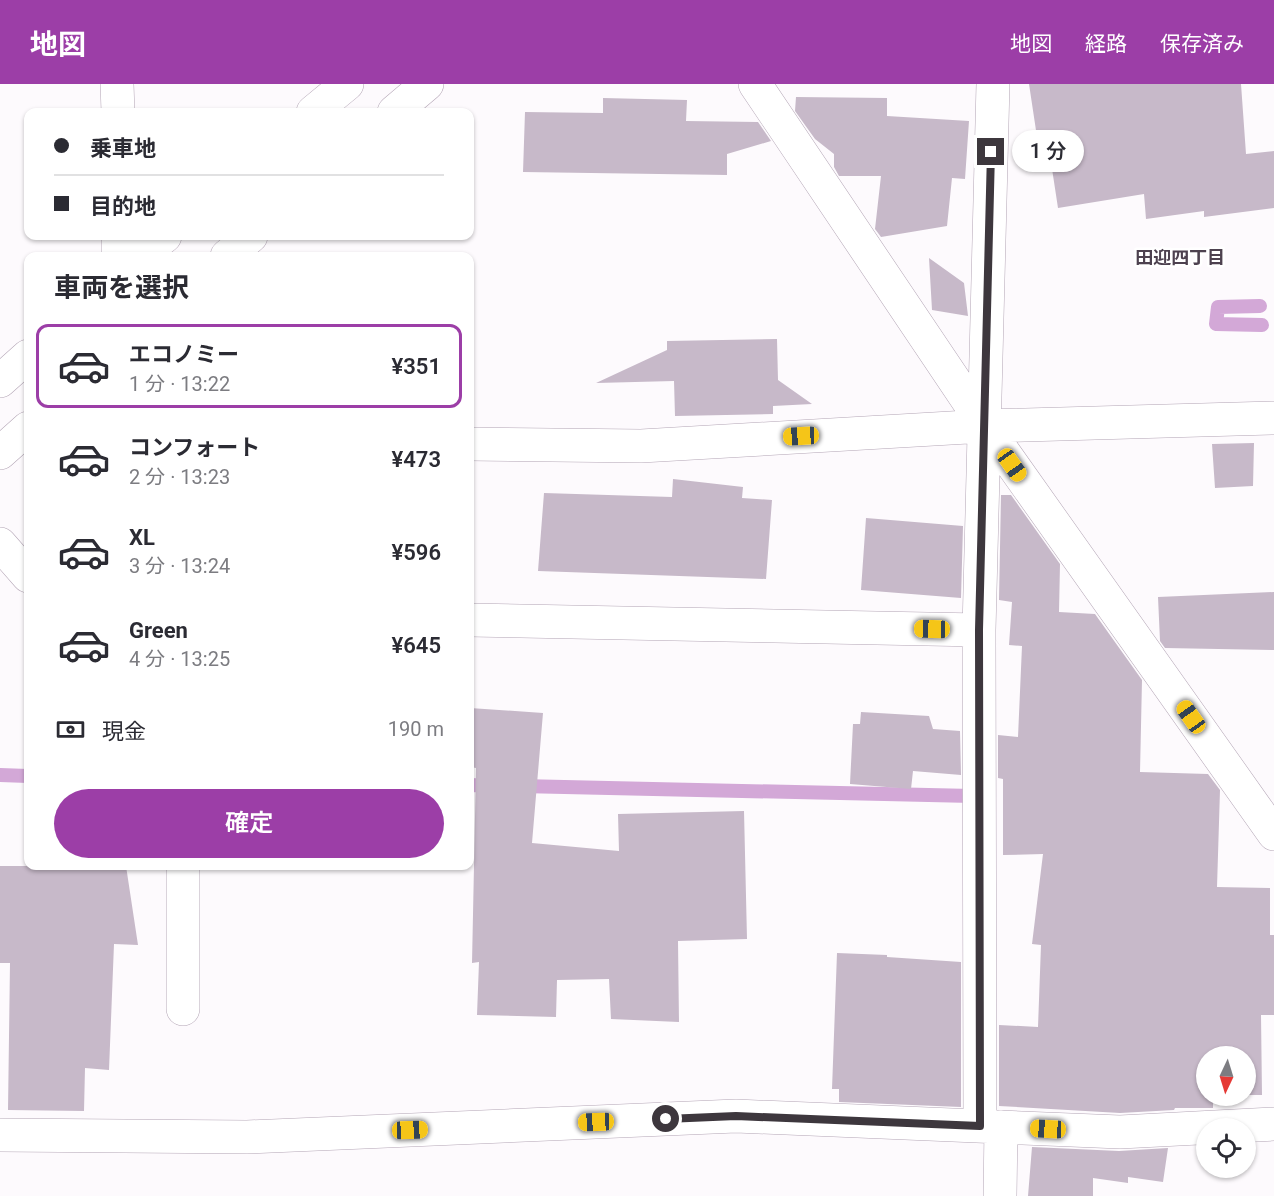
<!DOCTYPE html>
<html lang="ja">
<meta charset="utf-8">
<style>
:root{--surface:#fff;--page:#f2f2f3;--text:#2b2b33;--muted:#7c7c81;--line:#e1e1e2;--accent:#9c3ea7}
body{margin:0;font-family:Roboto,"Noto Sans JP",sans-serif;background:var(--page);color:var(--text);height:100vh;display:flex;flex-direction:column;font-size:22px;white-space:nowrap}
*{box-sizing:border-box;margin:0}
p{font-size:20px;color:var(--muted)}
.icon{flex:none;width:33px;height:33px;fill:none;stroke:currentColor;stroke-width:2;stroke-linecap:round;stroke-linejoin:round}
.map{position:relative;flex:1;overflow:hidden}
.side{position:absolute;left:24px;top:168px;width:450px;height:618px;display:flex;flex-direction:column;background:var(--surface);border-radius:12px;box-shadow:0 2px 4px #0004}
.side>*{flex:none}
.top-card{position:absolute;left:24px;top:24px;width:450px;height:132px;border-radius:12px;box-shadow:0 2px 4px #0004;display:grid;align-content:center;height:132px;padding:0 30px;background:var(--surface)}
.needle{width:39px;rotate:184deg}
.buttons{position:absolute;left:1196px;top:962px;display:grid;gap:12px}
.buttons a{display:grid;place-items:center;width:60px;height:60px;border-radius:50%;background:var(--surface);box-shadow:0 2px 4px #0004;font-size:30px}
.end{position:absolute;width:27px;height:27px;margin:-14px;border:8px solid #3d373d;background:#fff;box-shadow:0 0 0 3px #fff}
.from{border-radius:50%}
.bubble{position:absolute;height:42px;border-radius:21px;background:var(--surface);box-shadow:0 2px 4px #0004;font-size:20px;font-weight:600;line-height:42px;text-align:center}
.car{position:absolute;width:18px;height:36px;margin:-18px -9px;border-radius:8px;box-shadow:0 0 4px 2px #0007;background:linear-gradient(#f5c518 24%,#345 0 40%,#f5c518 0 76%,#345 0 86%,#f5c518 0)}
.top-card b{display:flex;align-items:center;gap:21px;height:57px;font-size:22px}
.top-card b+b{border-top:2px solid var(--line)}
.top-card i{width:15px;height:15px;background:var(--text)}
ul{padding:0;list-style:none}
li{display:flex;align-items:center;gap:18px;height:84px;margin:0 12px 9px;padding:0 18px;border:3px solid transparent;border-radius:12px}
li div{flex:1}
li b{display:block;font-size:22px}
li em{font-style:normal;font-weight:600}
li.selected{border-color:var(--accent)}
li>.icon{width:54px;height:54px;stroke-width:1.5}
h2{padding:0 30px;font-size:27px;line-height:72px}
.pay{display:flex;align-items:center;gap:15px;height:66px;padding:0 30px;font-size:22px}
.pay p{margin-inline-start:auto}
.button{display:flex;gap:12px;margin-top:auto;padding:12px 30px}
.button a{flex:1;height:69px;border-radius:36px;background:var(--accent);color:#fff;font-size:24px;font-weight:600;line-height:69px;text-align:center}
header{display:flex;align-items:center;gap:36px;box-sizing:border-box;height:84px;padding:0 30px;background:var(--accent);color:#fff}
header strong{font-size:28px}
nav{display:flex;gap:33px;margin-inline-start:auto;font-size:21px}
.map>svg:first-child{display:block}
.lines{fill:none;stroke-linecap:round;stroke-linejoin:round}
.stream{stroke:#d3a8d7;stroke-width:14}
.building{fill:#c7b9c9}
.street-casing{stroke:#b4a6b6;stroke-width:34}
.secondary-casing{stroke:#b4a6b6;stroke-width:34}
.street{stroke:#fff;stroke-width:33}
.secondary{stroke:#fff;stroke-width:33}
.route{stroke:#3d373d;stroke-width:8}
.labels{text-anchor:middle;stroke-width:5;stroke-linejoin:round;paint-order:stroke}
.neighbourhood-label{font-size:18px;font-weight:bold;fill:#4d414f;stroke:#fff}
</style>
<header>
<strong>地図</strong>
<nav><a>地図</a><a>経路</a><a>保存済み</a></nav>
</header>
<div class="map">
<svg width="1274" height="1112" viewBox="0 0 1274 1112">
<rect width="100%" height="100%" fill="#fdfafd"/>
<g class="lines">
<!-- stream -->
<path class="stream" d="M 1260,222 L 1218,223 L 1216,240 L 1262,241
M 0,691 L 28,692
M 470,701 L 494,702
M 520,702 L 973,712"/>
</g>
<!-- building -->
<path class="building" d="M 1029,0 L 1241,0 L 1246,70 L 1274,67 L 1274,124 L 1204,133 L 1204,127 L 1146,135 L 1144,110 L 1058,124 L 1047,52 L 1037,53 Z
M 796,13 L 887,14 L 887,32 L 969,37 L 965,95 L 952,94 L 947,142 L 881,153 L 875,145 L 881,92 L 839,92 L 834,83 L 834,70 L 815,55 L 795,27 Z
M 603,14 L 687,16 L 686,37 L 758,38 L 771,57 L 727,70 L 727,91 L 523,88 L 525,28 L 603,29 Z
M 929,174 L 964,199 L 968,232 L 932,226 Z
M 777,255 L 778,296 L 812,320 L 773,322 L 773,330 L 675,332 L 674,297 L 596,299 L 667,266 L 667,257 Z
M 1254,359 L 1253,402 L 1215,404 L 1212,360 Z
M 673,395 L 743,403 L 742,414 L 772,416 L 766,495 L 538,487 L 544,409 L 672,413 Z
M 1001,411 L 1011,411 L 1060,480 L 1059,528 L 1095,530 L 1142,596 L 1140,688 L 1208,690 L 1220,706 L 1217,803 L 1270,804 L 1270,851 L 1274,851 L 1274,931 L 1261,931 L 1262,1011 L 1245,1011 L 1245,972 L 1206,972 L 1206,1011 L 1213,1011 L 1213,1024 L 1175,1024 L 1174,1026 L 1120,1029 L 999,1022 L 999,941 L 1038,943 L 1041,861 L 1032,860 L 1043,770 L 1003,771 L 1003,695 L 998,694 L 998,651 L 1018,653 L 1022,562 L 1009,561 L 1012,518 L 999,516 Z
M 866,434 L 963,442 L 961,514 L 861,506 Z
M 1274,508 L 1274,566 L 1165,564 L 1160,557 L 1158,513 Z
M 470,624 L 543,629 L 532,759 L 619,767 L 618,730 L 744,727 L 747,855 L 678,857 L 679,938 L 611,935 L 609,895 L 557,896 L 556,933 L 477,931 L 479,878 L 472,879 L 476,684 L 470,683 Z
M 861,628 L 929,632 L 933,645 L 960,647 L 961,691 L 913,687 L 911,705 L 850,700 L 853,640 L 860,640 Z
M 0,782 L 126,782 L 138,861 L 114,860 L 109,986 L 85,984 L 84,1027 L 8,1026 L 10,879 L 0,879 Z
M 837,869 L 887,871 L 887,873 L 961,878 L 961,1023 L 839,1018 L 839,1005 L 832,1005 Z
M 1032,1063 L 1119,1067 L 1168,1064 L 1163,1098 L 1128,1093 L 1128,1099 L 1093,1094 L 1093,1112 L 1028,1112 Z"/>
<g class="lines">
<!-- street casing -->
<g class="street-casing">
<path id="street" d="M 117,0 L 118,28
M 755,0 L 985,342 L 1274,750
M 118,152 L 118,172
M 470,360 L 641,362 L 985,342 L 1274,334
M 0,460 L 28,492
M 470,536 L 979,546
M 980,1042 L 979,546 L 993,0
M 0,1051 L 247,1053 L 736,1032 L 1120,1048 L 1274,1040
M 1000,1112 L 1001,1043"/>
</g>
<!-- secondary casing -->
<g class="secondary-casing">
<path id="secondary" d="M 313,28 L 347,0
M 394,28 L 427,0
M 140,172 L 165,152
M 227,172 L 251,152
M 0,297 L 28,272
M 0,369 L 28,344
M 183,925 L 183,782"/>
</g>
<!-- street -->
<use href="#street" class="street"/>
<!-- secondary -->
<use href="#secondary" class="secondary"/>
</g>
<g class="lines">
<!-- route -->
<path class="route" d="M 666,1035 L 736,1032 L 980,1042 L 979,546 L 991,68"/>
</g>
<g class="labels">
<!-- neighbourhood labels -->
<g class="neighbourhood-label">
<text x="1180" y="180">田迎四丁目</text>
</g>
</g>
</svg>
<div class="buttons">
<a><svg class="needle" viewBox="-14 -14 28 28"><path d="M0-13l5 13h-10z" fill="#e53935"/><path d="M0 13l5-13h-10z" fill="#7c7c81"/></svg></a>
<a><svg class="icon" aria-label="locate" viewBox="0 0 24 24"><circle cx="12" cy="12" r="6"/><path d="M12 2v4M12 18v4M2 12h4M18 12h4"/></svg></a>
</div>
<i class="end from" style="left:666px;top:1035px"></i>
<i class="end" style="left:991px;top:68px"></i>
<div class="bubble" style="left:1012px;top:46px;width:72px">1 分</div>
<i class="car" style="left:801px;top:352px;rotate:267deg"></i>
<i class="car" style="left:1012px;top:381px;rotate:145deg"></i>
<i class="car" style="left:932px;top:545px;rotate:271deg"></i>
<i class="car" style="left:1191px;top:633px;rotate:325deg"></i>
<i class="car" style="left:596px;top:1038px;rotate:268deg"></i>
<i class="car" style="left:1048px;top:1045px;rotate:273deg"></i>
<i class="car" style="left:410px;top:1046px;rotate:88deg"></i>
<div class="top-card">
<b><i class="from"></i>乗車地</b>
<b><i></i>目的地</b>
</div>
<section class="side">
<h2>車両を選択</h2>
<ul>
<li class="selected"><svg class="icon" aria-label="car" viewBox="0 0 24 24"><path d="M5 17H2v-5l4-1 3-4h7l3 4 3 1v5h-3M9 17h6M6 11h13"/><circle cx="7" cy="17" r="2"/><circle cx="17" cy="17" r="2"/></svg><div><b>エコノミー</b><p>1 分 · 13:22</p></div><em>¥351</em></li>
<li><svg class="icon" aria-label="car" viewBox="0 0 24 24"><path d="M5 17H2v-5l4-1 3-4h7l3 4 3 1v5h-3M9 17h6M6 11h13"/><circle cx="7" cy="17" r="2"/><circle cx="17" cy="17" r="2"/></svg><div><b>コンフォート</b><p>2 分 · 13:23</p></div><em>¥473</em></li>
<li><svg class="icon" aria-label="car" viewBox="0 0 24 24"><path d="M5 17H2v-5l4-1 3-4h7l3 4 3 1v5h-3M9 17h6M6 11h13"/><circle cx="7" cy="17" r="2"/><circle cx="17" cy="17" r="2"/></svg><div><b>XL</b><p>3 分 · 13:24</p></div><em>¥596</em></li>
<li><svg class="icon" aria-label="car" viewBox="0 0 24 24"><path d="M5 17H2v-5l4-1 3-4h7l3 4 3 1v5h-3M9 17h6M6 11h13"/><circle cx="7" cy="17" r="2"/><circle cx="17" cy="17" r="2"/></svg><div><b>Green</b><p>4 分 · 13:25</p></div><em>¥645</em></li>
</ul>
<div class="pay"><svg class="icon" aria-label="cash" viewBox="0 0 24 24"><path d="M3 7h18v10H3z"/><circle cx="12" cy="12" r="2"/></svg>現金<p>190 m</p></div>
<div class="button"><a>確定</a></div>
</section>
</div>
